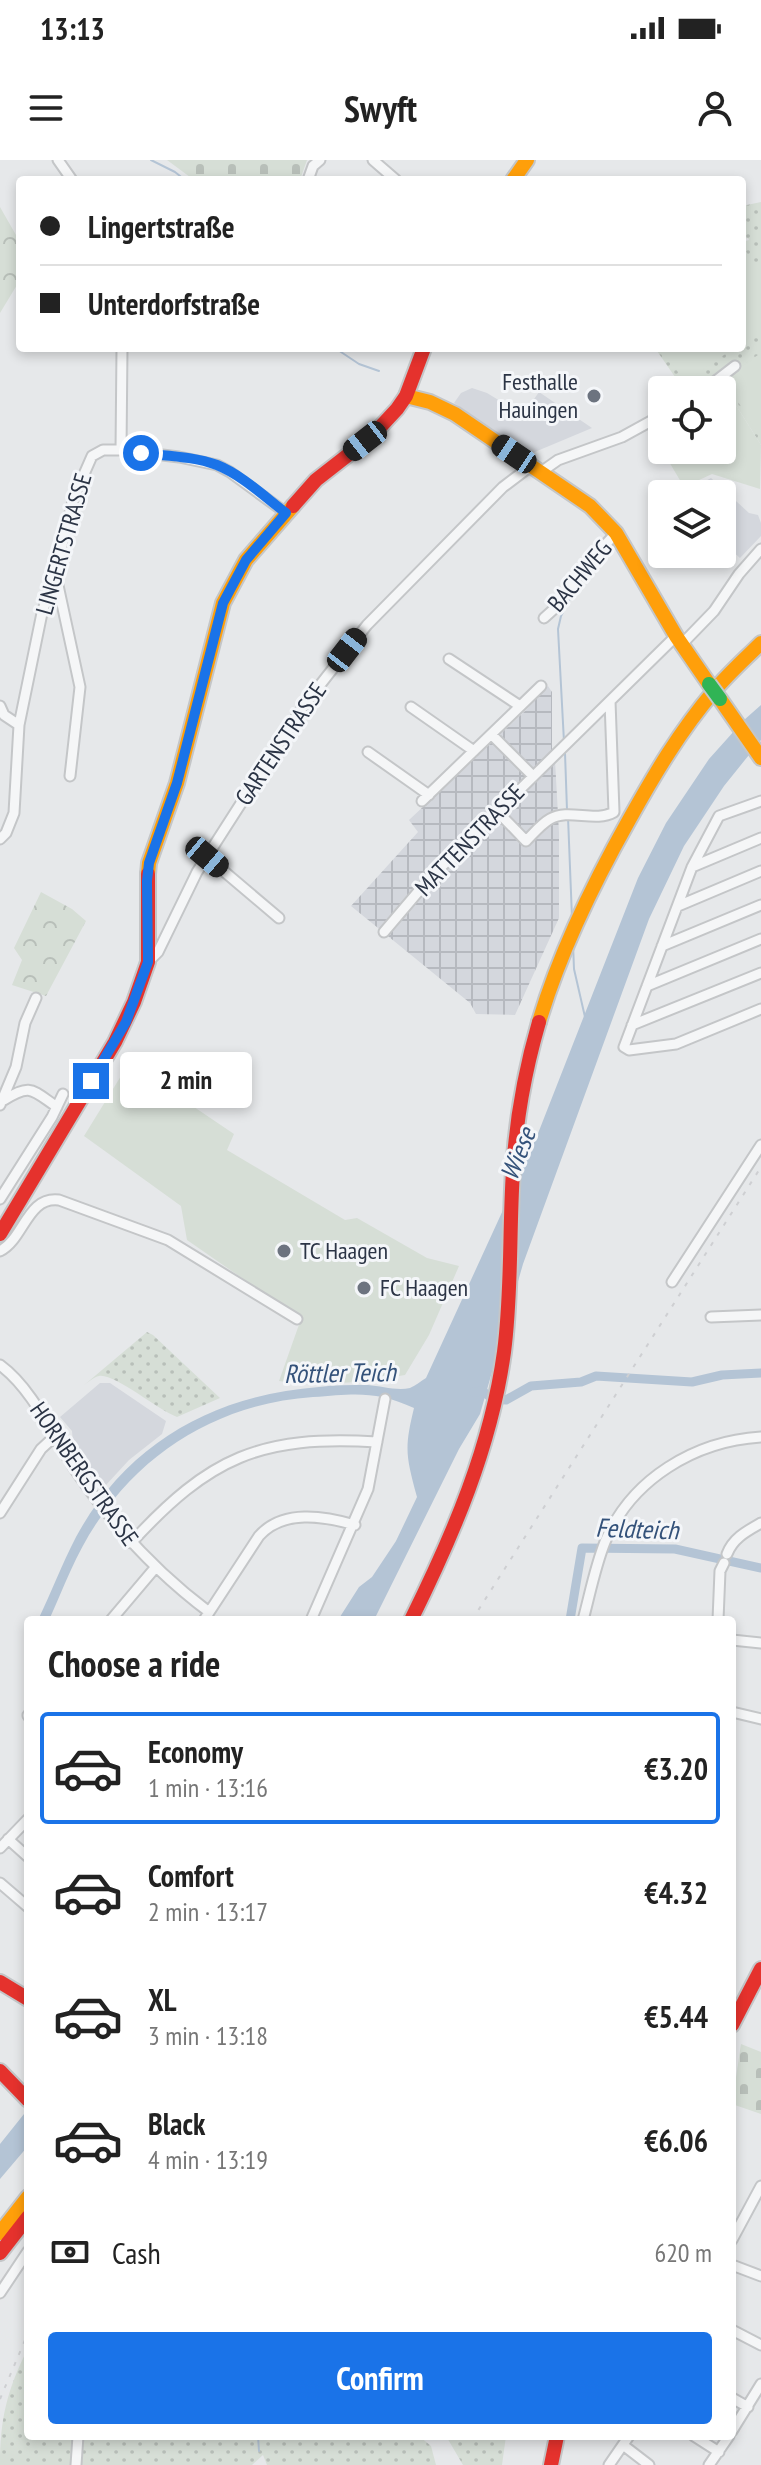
<!DOCTYPE html>
<meta charset="utf-8">
<style>
:root{--surface:#fff;--page:#f2f2f2;--text:#222;--muted:#767676;--line:#e0e0e0;--accent:#1a73e8}
body{margin:0;font-family:"PT Sans Narrow",sans-serif;background:var(--page);color:var(--text);height:100vh;display:flex;flex-direction:column;font-size:30px;white-space:nowrap}
*{box-sizing:border-box;margin:0}
p{font-size:26px;color:var(--muted)}
.icon{flex:none;width:44px;height:44px;fill:none;stroke:currentColor;stroke-width:2;stroke-linecap:round;stroke-linejoin:round}
.map{position:relative;flex:1;overflow:hidden}
.details{position:absolute;left:24px;top:1456px;width:712px;height:824px;display:flex;flex-direction:column;background:var(--surface);border-radius:8px;box-shadow:0 4px 12px #0003}
.details>*{flex:none}
.banner{position:absolute;left:16px;top:16px;width:730px;height:176px;border-radius:8px;box-shadow:0 4px 12px #0003;display:grid;align-content:center;height:176px;padding:0 24px;background:var(--surface)}
.controls{position:absolute;left:648px;top:216px;display:grid;gap:16px}
.controls a{display:grid;place-items:center;width:88px;height:88px;border-radius:8px;background:var(--surface);box-shadow:0 4px 12px #0003;font-size:40px}
.end{position:absolute;width:36px;height:36px;margin:-18px;border:10px solid #1a73e8;background:#fff;box-shadow:0 0 0 4px #fff}
.from{border-radius:50%}
.bubble{position:absolute;height:56px;border-radius:8px;background:var(--surface);box-shadow:0 4px 12px #0003;font-size:26px;font-weight:700;line-height:56px;text-align:center}
.car{position:absolute;width:24px;height:48px;margin:-24px -12px;border-radius:10px;box-shadow:0 0 6px 2px #0007;background:linear-gradient(#222 24%,#8ab4d8 0 40%,#222 0 76%,#8ab4d8 0 86%,#222 0)}
.banner b{display:flex;align-items:center;gap:28px;height:76px;font-size:30px}
.banner b+b{border-top:2px solid var(--line)}
.banner i{width:20px;height:20px;background:var(--text)}
ul{padding:0;list-style:none}
li{display:flex;align-items:center;gap:24px;height:112px;margin:0 16px 12px;padding:0 8px;border:4px solid transparent;border-radius:8px}
li div{flex:1}
li b{display:block;font-size:30px}
li em{font-style:normal;font-weight:700}
li.selected{border-color:var(--accent)}
li>.icon{width:72px;height:72px;stroke-width:1.5}
h2{padding:0 24px;font-size:36px;line-height:96px}
.pay{display:flex;align-items:center;gap:20px;height:88px;padding:0 24px;font-size:30px}
.pay p{margin-inline-start:auto}
.action{display:flex;gap:16px;margin-top:auto;padding:16px 24px}
.action a{flex:1;height:92px;border-radius:8px;background:var(--accent);color:#fff;font-size:32px;font-weight:700;line-height:92px;text-align:center}
.status{display:flex;justify-content:space-between;align-items:center;height:56px;padding:0 40px;background:var(--surface);direction:ltr}
.status svg{height:22px;fill:currentColor}
header{display:flex;justify-content:space-between;align-items:center;height:104px;padding:0 24px;background:var(--surface);font-size:36px;font-weight:700}
.map>svg:first-child{display:block}
.built{fill:#d4d7dd}
.industrial{fill:url(#industrial-grid)}
.green{fill:url(#green-dots)}
.forest{fill:url(#forest-crowns)}
.cemetery{fill:url(#cemetery-stones)}
.pitch{fill:#d6ded6}
.water{fill:#b4c4d5}
.lines{fill:none;stroke-linecap:round;stroke-linejoin:round}
.stream{stroke:#b4c4d5;stroke-width:2}
.canal{stroke:#b4c4d5;stroke-width:9}
.street-casing{stroke:#c4c6c8;stroke-width:13}
.slow-casing{stroke:#c4c6c8;stroke-width:18}
.jam-casing{stroke:#c4c6c8;stroke-width:18}
.street{stroke:#f5f6f7;stroke-width:9}
.slow{stroke:#ff9f0a;stroke-width:14}
.jam{stroke:#e5322d;stroke-width:14}
.rail{stroke:#cecfd2;stroke-width:2;stroke-dasharray:4 8;stroke-linecap:butt}
.fast-bridge-casing{stroke:#c4c6c8;stroke-width:18;stroke-linecap:butt}
.fast-bridge{stroke:#30b455;stroke-width:14}
.route{stroke:#1a73e8;stroke-width:10}
.poi-dot{fill:#6c737f;stroke:#f4f6f9;stroke-width:3}
.labels{text-anchor:middle;stroke-width:6;stroke-linejoin:round;paint-order:stroke}
.poi-label{font-size:24px;fill:#2b3445;stroke:#f4f6f9;text-anchor:start}
.street-label{font-size:24px;fill:#2b3445;stroke:#f4f6f9}
.water-label{font-size:26px;font-style:italic;fill:#34527a;stroke:#f4f6f9}
</style>
<div class="status"><b>13:13</b><svg viewBox="0 0 49 12"><path d="M0 12V9h3v3zM5 12V6h3v6zM10 12V3h3v9zM15 12V0h3v12zM26 1h20v11H26zM47 4h2v5h-2z"/></svg></div>
<header><svg class="icon" aria-label="menu" viewBox="0 0 24 24"><path d="M4 6h16M4 12h16M4 18h16"/></svg>Swyft<svg class="icon" aria-label="person" viewBox="0 0 24 24"><circle cx="12" cy="8" r="4"/><path d="M4 21q1-7 8-7t8 7"/></svg></header>
<div class="map">
<svg width="761" height="2305" viewBox="0 0 761 2305">
<defs>
<pattern id="industrial-grid" width="8" height="8" patternUnits="userSpaceOnUse" patternTransform="scale(2)"><rect width="8" height="8" fill="#d4d7dd"/><path d="M0 4h8M4 0v8" fill="none" stroke="#b6b9bf"/></pattern>
<pattern id="green-dots" width="8" height="8" patternUnits="userSpaceOnUse" patternTransform="scale(2)"><rect width="8" height="8" fill="#d6ded6"/><path d="M2 2h.1M6 6h.1" fill="none" stroke="#b8bfb9" stroke-width="1.8" stroke-linecap="round"/></pattern>
<pattern id="forest-crowns" width="20" height="18" patternUnits="userSpaceOnUse" patternTransform="scale(2)"><rect width="20" height="18" fill="#d6ded6"/><path d="M2 6a3 3 0 1 1 6 0M12 15a3 3 0 1 1 6 0" fill="none" stroke="#b8bfb9"/></pattern>
<pattern id="cemetery-stones" width="16" height="16" patternUnits="userSpaceOnUse" patternTransform="scale(2)"><rect width="16" height="16" fill="#d6ded6"/><path d="M2 7V4a2 2 0 0 1 4 0v3zM10 15v-3a2 2 0 0 1 4 0v3z" fill="#b8bfb9"/></pattern>
</defs>
<rect width="100%" height="100%" fill="#e6e8ea"/>
<!-- built -->
<path class="built" d="M 472,228 L 487,233 L 523,255 L 539,232 L 592,268 L 530,294 L 454,243 L 461,233 Z
M 711,318 L 749,353 L 758,355 L 761,363 L 761,376 L 740,398 L 722,382 L 722,334 L 682,334 Z
M 110,1223 L 166,1261 L 162,1274 L 129,1300 L 106,1325 L 94,1316 L 73,1283 L 72,1271 L 60,1257 L 100,1223 Z"/>
<!-- industrial -->
<path class="industrial" d="M 548,526 L 552,532 L 552,589 L 555,600 L 559,673 L 559,758 L 515,855 L 476,854 L 470,843 L 351,746 L 418,672 L 409,660 L 525,551 Z"/>
<!-- green -->
<path class="green" d="M 761,42 L 761,285 L 722,223 L 711,230 L 684,230 L 655,188 L 742,188 L 742,82 L 749,80 L 748,78 L 742,79 L 742,46 Z
M 147,1172 L 153,1175 L 220,1238 L 177,1257 C 158,1250 114,1213 99,1216 C 94,1217 87,1223 83,1226 Z
M 28,2188 L 28,2276 L 419,2276 L 431,2286 L 436,2305 L 267,2305 L 263,2295 L 252,2305 L 0,2305 C 0,2259 7,2230 28,2188 Z
M 446,2276 L 506,2276 L 502,2305 L 463,2305 Z"/>
<!-- forest -->
<path class="forest" d="M 0,47 L 20,82 L 20,120 L 0,153 Z
M 41,732 L 72,749 L 86,761 L 46,836 L 12,825 L 22,800 L 14,788 Z"/>
<!-- cemetery -->
<path class="cemetery" d="M 167,0 L 307,0 L 300,20 L 194,20 Z
M 741,1884 L 761,1892 L 761,1954 L 732,1944 Z"/>
<!-- pitch -->
<path class="pitch" d="M 742,86 L 761,113 L 761,169 L 742,182 Z
M 661,188 L 734,188 L 685,222 Z
M 761,193 L 761,278 L 723,218 Z
M 722,223 L 761,285 L 760,329 L 712,314 L 684,327 L 662,290 L 722,290 L 722,230 L 711,230 Z
M 129,903 L 234,974 L 227,990 L 345,1060 L 357,1058 L 427,1098 L 459,1106 L 429,1175 L 405,1215 C 365,1222 319,1227 279,1221 L 301,1159 L 187,1080 L 181,1046 L 84,976 Z"/>
<!-- water -->
<path class="water" d="M 761,545 L 761,580 L 724,626 L 684,686 L 649,759 L 523,1104 L 480,1254 L 459,1289 L 374,1460 L 338,1460 L 359,1427 L 372,1417 L 396,1381 L 417,1337 C 406,1296 404,1289 414,1248 C 375,1230 354,1234 313,1237 C 225,1243 147,1287 98,1361 C 77,1391 64,1427 49,1460 L 38,1460 C 51,1433 62,1404 76,1377 C 127,1283 214,1235 319,1227 C 335,1225 351,1225 368,1225 C 381,1226 397,1231 410,1228 C 415,1226 421,1221 426,1218 L 537,976 L 638,718 L 666,663 L 709,599 L 744,560 Z
M 28,1949 L 28,1986 L 0,2019 L 0,1984 Z"/>
<g class="lines">
<!-- stream -->
<path class="stream" d="M 151,0 L 175,12 L 185,20
M 335,188 L 359,204 L 379,211
M 564,582 L 558,469 L 561,456 L 577,425
M 565,593 L 567,650
M 568,657 L 572,758
M 573,784 L 574,809 L 585,857
M 258,2276 L 259,2291"/>
<!-- canal -->
<path class="canal" d="M 474,1232 L 483,1231 L 492,1239 L 506,1240 L 531,1226 L 581,1222 L 596,1216 L 692,1222 L 722,1215 L 761,1213
M 570,1460 L 582,1388 L 675,1389 L 761,1408"/>
<!-- street casing -->
<g class="street-casing">
<path id="street" d="M 58,0 L 72,20
M 373,0 L 396,20
M 308,20 L 313,6 L 320,0
M 704,230 L 735,206
M 121,290 L 122,188
M 541,312 L 558,300 L 622,277 L 662,255
M 56,416 L 80,527 L 70,616
M 544,458 L 554,449 L 585,407 L 616,373
M 682,484 L 714,451 L 739,414 L 761,389
M 449,499 L 520,546
M 0,546 L 4,555 L 19,565
M 411,547 L 474,591
M 492,575 L 533,616
M 368,592 L 429,635
M 422,641 L 541,526
M 761,641 L 719,656 L 692,707 L 624,887 L 629,890 L 676,884 L 761,849
M 497,651 L 526,681 C 533,674 541,664 550,659 C 569,648 595,663 614,652 L 610,541
M 0,679 L 6,673 L 14,653 L 19,565 L 42,453 L 55,413 L 74,337 L 92,296 L 103,290 L 121,290 L 179,297 L 217,305 L 230,312 L 286,353
M 207,697 L 279,758
M 692,707 L 761,678
M 678,746 L 761,711
M 384,772 L 429,719 L 676,476
M 662,786 L 761,745
M 148,802 L 158,792 L 197,712 L 302,548 L 367,465 L 503,327 L 531,306
M 647,826 L 761,779
M 632,865 L 761,813
M 4,940 C 31,923 32,930 57,947
M 0,945 L 16,907 L 25,863 L 36,838
M 0,1039 L 52,957 L 63,934
M 0,1091 C 24,1079 27,1036 59,1040 L 168,1080 L 297,1159
M 672,1122 L 761,985
M 711,1157 L 761,1155
M 0,1205 C 34,1230 54,1279 78,1314 C 115,1368 157,1413 209,1452
M 0,1353 L 41,1289 L 54,1277
M 131,1383 C 210,1297 260,1275 377,1282
M 727,1394 C 733,1378 747,1371 761,1363
M 111,1460 L 155,1408
M 204,1460 L 259,1376 C 283,1349 324,1356 355,1365
M 311,1460 L 368,1329 L 385,1239
M 583,1460 C 590,1434 595,1407 605,1382 C 631,1319 695,1281 761,1277
M 718,1460 L 720,1411 L 724,1403
M 732,1480 L 761,1483
M 732,1552 L 761,1559
M 28,1555 L 28,1556
M 8,1679 L 28,1697
M 0,1688 L 28,1659
M 0,1723 L 28,1747
M 732,2080 L 761,2026
M 732,2105 L 761,2116
M 0,2133 L 28,2091
M 732,2170 L 761,2185
M 732,2238 L 748,2247
M 732,2271 L 761,2224
M 694,2276 L 719,2292
M 623,2285 L 649,2305
M 76,2305 L 78,2276
M 609,2305 L 629,2276
M 709,2305 L 729,2276"/>
</g>
<!-- slow casing -->
<g class="slow-casing">
<path id="slow" d="M 513,20 L 527,0
M 406,236 L 430,242 L 455,254 L 590,346 L 616,373 L 676,476 L 709,524
M 720,539 L 761,598
M 148,714 L 149,703 L 177,623 L 223,443 L 246,400 L 293,346
M 539,862 C 560,791 593,724 629,660 C 654,615 680,571 714,531 C 728,514 745,499 761,483
M 0,2073 L 28,2037"/>
</g>
<!-- jam casing -->
<g class="jam-casing">
<path id="jam" d="M 293,346 L 316,320 L 371,277 L 397,249 L 406,236 L 424,188
M 0,1074 L 115,882 L 134,842 L 148,802 L 148,714
M 411,1460 C 453,1375 491,1287 504,1192 C 512,1132 509,1071 513,1011 C 516,960 525,910 539,862
M 0,1822 L 28,1839
M 732,1865 L 761,1809
M 0,1911 L 28,1940
M 0,2093 L 28,2057
M 551,2305 L 557,2276"/>
</g>
<!-- street -->
<use href="#street" class="street"/>
<!-- slow -->
<use href="#slow" class="slow"/>
<!-- jam -->
<use href="#jam" class="jam"/>
<!-- rail -->
<path class="rail" d="M 472,1460 L 761,1007
M 0,2239 L 28,2173"/>
<!-- fast-bridge casing -->
<g class="fast-bridge-casing">
<path id="fast-bridge" d="M 709,524 L 720,539"/>
</g>
<!-- fast-bridge -->
<use href="#fast-bridge" class="fast-bridge"/>
</g>
<g class="lines">
<!-- route -->
<path class="route" d="M 91,921 L 126,862 L 148,802 L 147,721 L 149,703 L 177,623 L 223,443 L 246,400 L 286,353 C 265,337 242,315 217,305 C 193,296 166,296 141,293"/>
</g>
<!-- markers -->
<g class="poi-dot">
<circle cx="594" cy="236" r="8"/>
<circle cx="284" cy="1091" r="8"/>
<circle cx="364" cy="1128" r="8"/>
</g>
<g class="labels">
<!-- poi labels -->
<g class="poi-label">
<text x="578" y="230" text-anchor="end">Festhalle<tspan x="578" dy="28">Hauingen</tspan></text>
<text x="300" y="1099">TC Haagen</text>
<text x="380" y="1136">FC Haagen</text>
</g>
<!-- street labels -->
<g class="street-label">
<text transform="translate(64 384) rotate(-74)" y="8">LINGERTSTRASSE</text>
<text transform="translate(580 416) rotate(-50)" y="8">BACHWEG</text>
<text transform="translate(281 584) rotate(-56)" y="8">GARTENSTRASSE</text>
<text transform="translate(470 680) rotate(-46)" y="8">MATTENSTRASSE</text>
<text transform="translate(84 1314) rotate(55)" y="8">HORNBERGSTRASSE</text>
</g>
<!-- water labels -->
<g class="water-label">
<text transform="translate(518 994) rotate(-68)" y="9">Wiese</text>
<text transform="translate(340 1213) rotate(-1)" y="9">Röttler Teich</text>
<text transform="translate(637 1369) rotate(2)" y="9">Feldteich</text>
</g>
</g>
</svg>
<div class="controls">
<a><svg class="icon" aria-label="locate" viewBox="0 0 24 24"><circle cx="12" cy="12" r="6"/><path d="M12 2v4M12 18v4M2 12h4M18 12h4"/></svg></a>
<a><svg class="icon" aria-label="layers" viewBox="0 0 24 24"><path d="M12 4l9 5-9 5-9-5zM3 14l9 5 9-5"/></svg></a>
</div>
<i class="end from" style="left:141px;top:293px"></i>
<i class="end" style="left:91px;top:921px"></i>
<div class="bubble" style="left:120px;top:892px;width:132px">2 min</div>
<i class="car" style="left:365px;top:281px;rotate:232deg"></i>
<i class="car" style="left:514px;top:294px;rotate:304deg"></i>
<i class="car" style="left:347px;top:490px;rotate:38deg"></i>
<i class="car" style="left:207px;top:697px;rotate:130deg"></i>
<div class="banner">
<b><i class="from"></i>Lingertstraße</b>
<b><i></i>Unterdorfstraße</b>
</div>
<section class="details">
<h2>Choose a ride</h2>
<ul>
<li class="selected"><svg class="icon" aria-label="car" viewBox="0 0 24 24"><path d="M5 17H2v-5l4-1 3-4h7l3 4 3 1v5h-3M9 17h6M6 11h13"/><circle cx="7" cy="17" r="2"/><circle cx="17" cy="17" r="2"/></svg><div><b>Economy</b><p>1 min · 13:16</p></div><em>€3.20</em></li>
<li><svg class="icon" aria-label="car" viewBox="0 0 24 24"><path d="M5 17H2v-5l4-1 3-4h7l3 4 3 1v5h-3M9 17h6M6 11h13"/><circle cx="7" cy="17" r="2"/><circle cx="17" cy="17" r="2"/></svg><div><b>Comfort</b><p>2 min · 13:17</p></div><em>€4.32</em></li>
<li><svg class="icon" aria-label="car" viewBox="0 0 24 24"><path d="M5 17H2v-5l4-1 3-4h7l3 4 3 1v5h-3M9 17h6M6 11h13"/><circle cx="7" cy="17" r="2"/><circle cx="17" cy="17" r="2"/></svg><div><b>XL</b><p>3 min · 13:18</p></div><em>€5.44</em></li>
<li><svg class="icon" aria-label="car" viewBox="0 0 24 24"><path d="M5 17H2v-5l4-1 3-4h7l3 4 3 1v5h-3M9 17h6M6 11h13"/><circle cx="7" cy="17" r="2"/><circle cx="17" cy="17" r="2"/></svg><div><b>Black</b><p>4 min · 13:19</p></div><em>€6.06</em></li>
</ul>
<div class="pay"><svg class="icon" aria-label="cash" viewBox="0 0 24 24"><path d="M3 7h18v10H3z"/><circle cx="12" cy="12" r="2"/></svg>Cash<p>620 m</p></div>
<div class="action"><a>Confirm</a></div>
</section>
</div>
